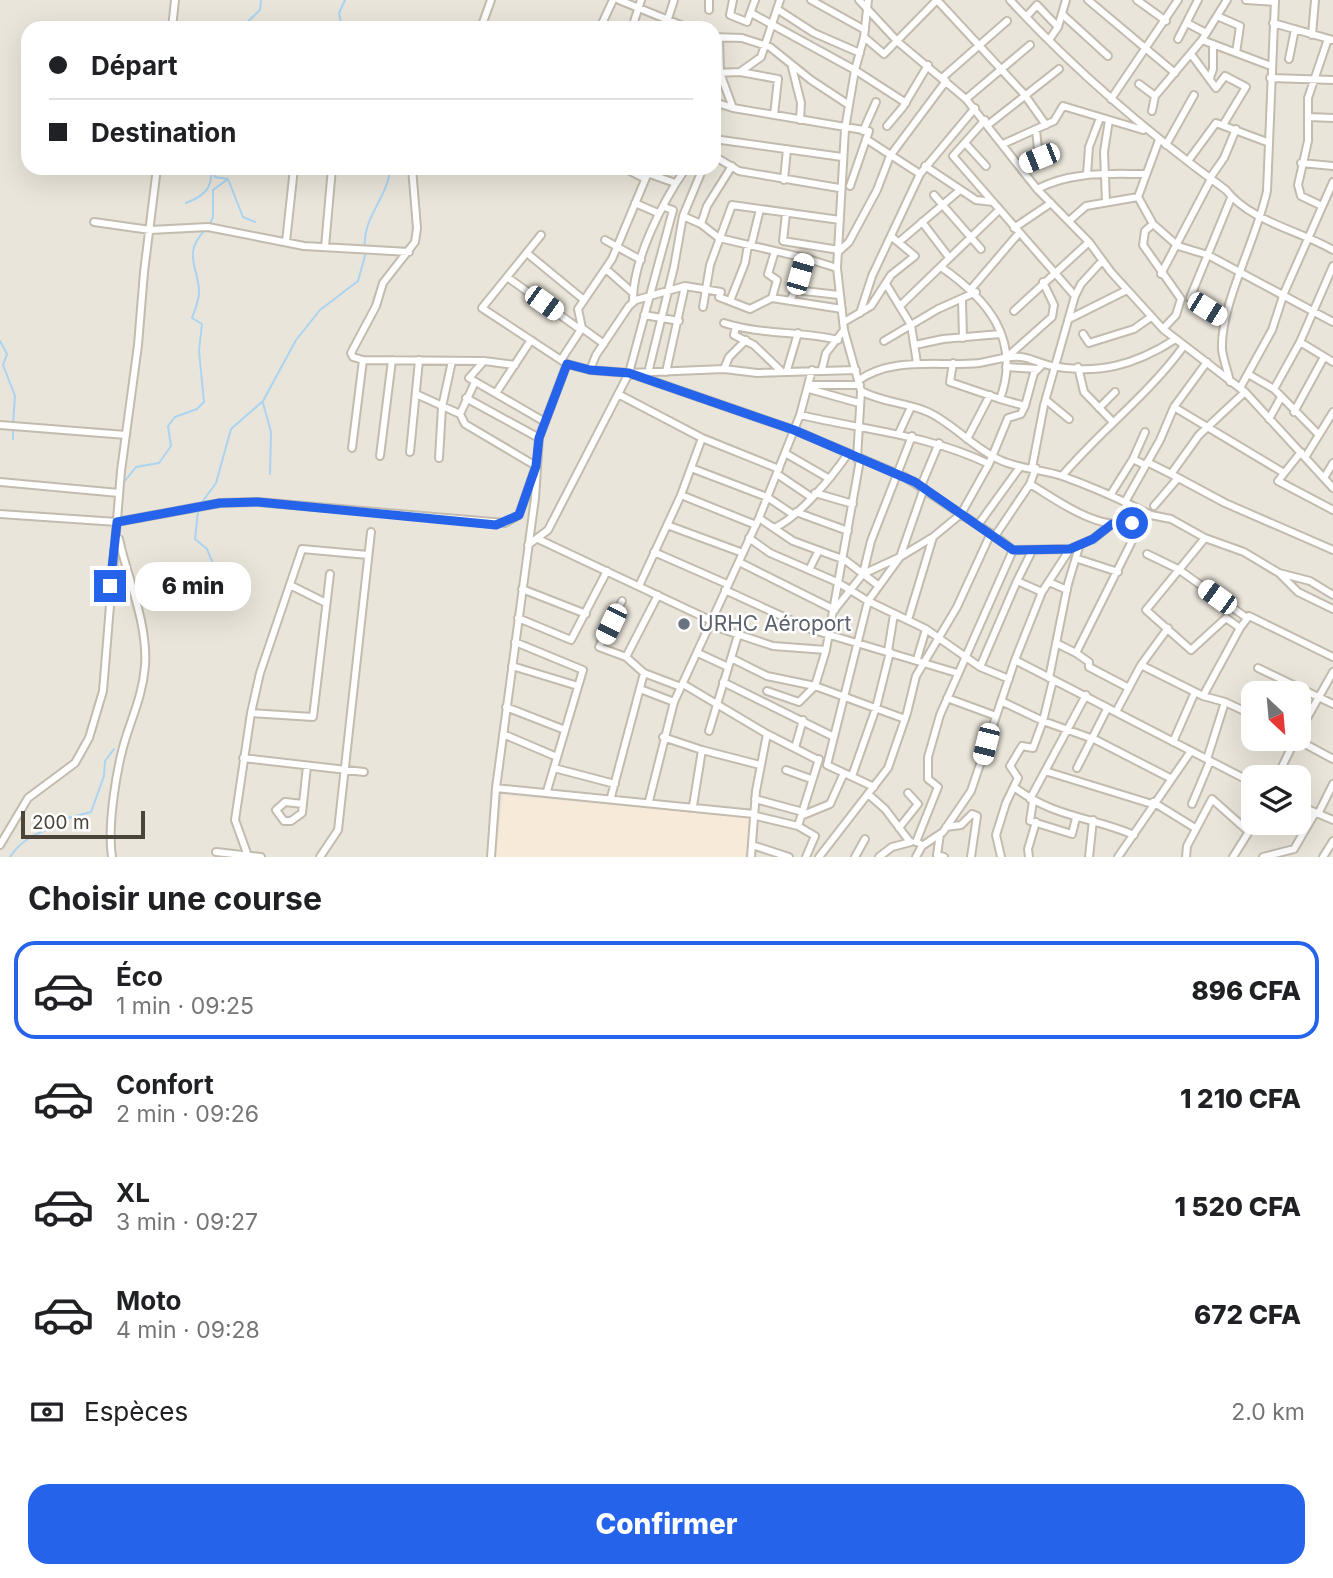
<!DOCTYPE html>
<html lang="fr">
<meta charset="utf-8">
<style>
:root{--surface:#fff;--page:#f2f2f2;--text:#202124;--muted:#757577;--line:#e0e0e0;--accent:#2563eb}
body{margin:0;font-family:Inter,sans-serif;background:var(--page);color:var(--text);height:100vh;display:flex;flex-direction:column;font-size:26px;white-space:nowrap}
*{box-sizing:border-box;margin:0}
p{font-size:23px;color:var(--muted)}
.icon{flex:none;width:38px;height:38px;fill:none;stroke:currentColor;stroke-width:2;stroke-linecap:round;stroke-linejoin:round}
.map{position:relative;height:857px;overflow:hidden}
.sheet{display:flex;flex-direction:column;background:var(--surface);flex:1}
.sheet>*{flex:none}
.guide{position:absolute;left:21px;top:21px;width:700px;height:154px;border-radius:21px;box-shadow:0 7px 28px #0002;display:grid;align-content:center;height:154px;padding:0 28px;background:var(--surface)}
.needle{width:46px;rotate:154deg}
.tools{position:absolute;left:1241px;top:681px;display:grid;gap:14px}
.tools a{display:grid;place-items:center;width:70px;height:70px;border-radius:14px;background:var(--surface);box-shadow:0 7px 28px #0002;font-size:35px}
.scale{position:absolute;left:21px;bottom:18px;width:124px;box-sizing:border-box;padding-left:7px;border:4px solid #4b4439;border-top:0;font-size:19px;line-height:24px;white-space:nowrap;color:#4b4439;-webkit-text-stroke:5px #fff;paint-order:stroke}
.end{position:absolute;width:32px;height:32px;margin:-16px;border:9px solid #2563eb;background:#fff;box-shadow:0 0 0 4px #fff}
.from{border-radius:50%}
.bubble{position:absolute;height:49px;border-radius:21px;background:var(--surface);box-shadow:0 7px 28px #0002;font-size:23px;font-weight:800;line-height:49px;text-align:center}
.car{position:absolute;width:21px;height:42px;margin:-21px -10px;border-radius:9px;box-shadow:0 0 5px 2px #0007;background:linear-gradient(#fff 24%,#345 0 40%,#fff 0 76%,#345 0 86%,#fff 0)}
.guide b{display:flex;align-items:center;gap:24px;height:66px;font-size:26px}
.guide b+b{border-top:2px solid var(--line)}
.guide i{width:18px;height:18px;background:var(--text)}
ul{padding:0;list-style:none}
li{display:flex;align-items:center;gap:21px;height:98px;margin:0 14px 10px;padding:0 14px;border:4px solid transparent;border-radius:21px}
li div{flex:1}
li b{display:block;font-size:26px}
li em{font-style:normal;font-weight:800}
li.current{border-color:var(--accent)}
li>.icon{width:63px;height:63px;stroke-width:1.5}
h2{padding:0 28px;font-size:32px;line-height:84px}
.pay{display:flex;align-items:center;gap:18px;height:77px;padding:0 28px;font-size:26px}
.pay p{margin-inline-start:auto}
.action{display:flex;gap:14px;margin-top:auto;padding:14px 28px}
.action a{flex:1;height:80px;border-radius:21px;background:var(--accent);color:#fff;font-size:28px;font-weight:800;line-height:80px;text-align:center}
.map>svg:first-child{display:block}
.residential{fill:#eae5da;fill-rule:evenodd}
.commercial{fill:#f7ead8}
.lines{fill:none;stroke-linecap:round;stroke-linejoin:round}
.stream{stroke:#a9d4f2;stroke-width:2}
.minor-casing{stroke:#c2bbae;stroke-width:10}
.minor{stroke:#fff;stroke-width:6}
.route{stroke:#2563eb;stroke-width:9}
.worship-dot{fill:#6b7280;stroke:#fff;stroke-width:2.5}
.labels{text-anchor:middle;stroke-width:5;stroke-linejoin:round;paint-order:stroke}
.worship-label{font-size:21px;fill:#5b616d;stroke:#fff;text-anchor:start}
</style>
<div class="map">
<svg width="1333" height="857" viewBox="0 0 1333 857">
<rect width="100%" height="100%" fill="#f6f3ec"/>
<!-- residential -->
<path class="residential" d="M 0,0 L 1333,0 L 1333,857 L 0,857 ZM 28,28 L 714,28 L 714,168 L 28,168 ZM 1253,693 L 1298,693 L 1298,738 L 1253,738 ZM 1253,777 L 1298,777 L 1298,822 L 1253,822 Z"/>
<!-- commercial -->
<path class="commercial" d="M 503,795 L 751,818 L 745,857 L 496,857 Z"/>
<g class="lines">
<!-- stream -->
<path class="stream" d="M 241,28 L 260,10 L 261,0
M 342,28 L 339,13 L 345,0
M 214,168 L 216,168
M 181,173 L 193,168
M 228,179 L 243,217 L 255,222
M 186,203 C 204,196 213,188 211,169
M 209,226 L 213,217 L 213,190 L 228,179 L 215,177 L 212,168
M 365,247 C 362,218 389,196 390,168
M 0,341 L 7,354 L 3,365 L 15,396 L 13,424
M 263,403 L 271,432 L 270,474
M 13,430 L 13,439
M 124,482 L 136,467 L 159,463 L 171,446 L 168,426 L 175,417 L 197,409 L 204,402 L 199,351 L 202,324 L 192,318 C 195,309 200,299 199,290 C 197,265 183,253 205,230
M 200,505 L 216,483 L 231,429 L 263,401 L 296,340 L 320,310 L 358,281 L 366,252
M 198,511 L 195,539 L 207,549 L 215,569 L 209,589 L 212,600
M 10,857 C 21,840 35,834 54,827 L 56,821 L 91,812 L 104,776 L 105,761 L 114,749"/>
<!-- minor casing -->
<g class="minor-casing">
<path id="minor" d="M 619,0 L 688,28
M 733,0 L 730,15 L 747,22 L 755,0
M 811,0 L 865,30
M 859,0 L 898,42 L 966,99 L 1037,189 L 1089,242 L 1111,272 L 1163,329 L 1245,392 L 1333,488
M 1010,0 C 1076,72 1148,133 1226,190 C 1251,222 1299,230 1333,250
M 1088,0 L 1175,73
M 1137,0 L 1166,21
M 1246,0 L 1275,2
M 777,9 L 814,33 L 860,53
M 709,10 L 709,0
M 751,13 L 855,70 L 906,103
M 1062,14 L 1108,56
M 1217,16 L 1240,26 L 1236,53
M 1026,17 L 1037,5 L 1058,27
M 1187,23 L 1206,33
M 1273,23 L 1333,40
M 172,28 L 175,0
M 481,28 L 491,0
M 600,28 L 613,0
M 632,28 L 641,0
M 665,28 L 674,0
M 1312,35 L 1315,0
M 714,37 L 742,38 L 770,47 L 811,80 L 849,105
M 864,37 L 884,54 L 937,0 L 1024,94 L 1046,125
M 719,39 L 720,73 L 733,108
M 1178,39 L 1198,0
M 1049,40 L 1058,27 L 1066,0
M 1202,40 L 1271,66
M 1191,54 L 1216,88 L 1225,76 L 1246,87 L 1223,125
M 1289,59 L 1295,29
M 792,67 L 801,103 L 800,120
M 740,72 L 761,57 L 780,0
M 714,73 L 740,72 L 778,79 L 774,115
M 942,78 L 1007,21
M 1210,78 L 1213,69 L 1213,44
M 1270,78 L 1333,80
M 1139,84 L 1155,96
M 966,99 L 1030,45
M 1111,99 L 1178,0
M 714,102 L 733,108 L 869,131 L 850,186
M 1152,111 L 1155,96 L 1202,40 L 1227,0
M 1309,117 L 1333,118
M 985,120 L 953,156 L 1075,296
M 989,124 L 1059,69
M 887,126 L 903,107 L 928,65
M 863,131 L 876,102
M 714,139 L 842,157
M 866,139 L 920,174
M 1159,140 L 1138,197 L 1153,224 L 1178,246 L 1208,255 L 1333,322
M 965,143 L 986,166
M 1003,144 L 1054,121 L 1063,106 L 1143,130
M 1166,145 L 1194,95
M 714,156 L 739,171 L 839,188
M 1188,161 L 1216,123 L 1267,142
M 1301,163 L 1333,166
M 1020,165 L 1039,158 L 1036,130
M 925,166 L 976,200 L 993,202
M 412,168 L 417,228 L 415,242 L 383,283 L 376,306 L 351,353 L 353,357 L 363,360 L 484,361 L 515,365
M 624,168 L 644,178
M 647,173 L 675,183
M 1087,174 L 1089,147 L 1100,118
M 1210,178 L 1224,158 L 1236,129
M 784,180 L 787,149
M 1037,189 C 1072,171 1108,174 1146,174
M 934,195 L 981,249
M 1106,202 L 1104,152 L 1109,120
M 635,203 L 658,213
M 1322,206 L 1301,196 L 1298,185 L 1308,141 L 1308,98 L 1328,39
M 786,213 L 783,241 L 839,250
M 683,216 L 701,224 L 719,238 L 805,258 L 837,268
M 1069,221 L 1086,206 L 1138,197
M 94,222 L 150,230 L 208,227 L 304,246 L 409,252
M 922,222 L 948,256
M 701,224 L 707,206 L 732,166
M 1153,224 L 1145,231 L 1143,245 L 1181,299 L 1176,315 L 1163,329
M 1014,228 L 1051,203
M 541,235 L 482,308 L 567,364 L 590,370 L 629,373 L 724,369 L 757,373 L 856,370
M 605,240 L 641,260
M 286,242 L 294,168
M 899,242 L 960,190
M 751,246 L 760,209
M 325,247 L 332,168
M 838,252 L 849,242 L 877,190 L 890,156 L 946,81
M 528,254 L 584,300
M 941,267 C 987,299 1022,339 1000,399 L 950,382 L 953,363
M 606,269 L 633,293
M 1161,274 L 1211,179
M 507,277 L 581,330
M 886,284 L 911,325 L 917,363
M 972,288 L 1019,233
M 795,290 L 805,258
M 772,298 L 777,280 L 768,274 L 775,251
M 962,300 L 963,338
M 730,301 L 745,263 L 748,245
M 790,301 L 795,290 L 839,295
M 633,302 C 632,261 663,201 686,168
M 901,305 L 999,210
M 703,307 L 710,265 L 732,205 L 840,220
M 1014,311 L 1089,242
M 860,313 L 872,276 L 920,174 L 975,108
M 644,315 L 679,321
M 1069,319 L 1127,290
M 1225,319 L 1190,298 L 1231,198
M 844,322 L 871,306 L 891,275 L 915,256 L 892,237
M 724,323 C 761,335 801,331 838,340
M 736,327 L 734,335 L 754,345 L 780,370
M 1083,334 L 1089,343 L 1134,329 L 1151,317
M 884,341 L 938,309 L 976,292
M 1300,342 L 1333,362
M 604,344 L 582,328 L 578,309 L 612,259 L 650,168
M 915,345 L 943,339 L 1000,334
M 1007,357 L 1052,317 L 1054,305 L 1043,282
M 561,360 L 582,328
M 484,361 L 469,378 L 545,422
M 1006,367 L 1038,369
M 1078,367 L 1084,392 L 1112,421
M 724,369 L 729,357 L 746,340
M 822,369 L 826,353 L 844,330
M 590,370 L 596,355 L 629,306 L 636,300 L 685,286 L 721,292 L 719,297 L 750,309 L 772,298 L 842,309
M 787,370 L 798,333
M 666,372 L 685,286
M 629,373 L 794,430 L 905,477 L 961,514 L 933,537 L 900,557 L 868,601 L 827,765 L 874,787
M 648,373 L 674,267 L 683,216 L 703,168
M 1248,374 L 1274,389 L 1319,435
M 859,380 C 894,356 939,367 979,363 C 993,361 1007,355 1021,357 C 1031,358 1041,364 1052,366 C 1098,375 1135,365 1174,340
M 1230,382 C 1228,371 1223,360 1222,349 C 1220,306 1257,238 1267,191 L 1275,0
M 810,385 L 860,385
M 1240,388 L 1272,330 L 1284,293 L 1333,182
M 809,389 L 859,403
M 1274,389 L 1300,342 L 1333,266
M 861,391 C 883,403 906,402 928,412 C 954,424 973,448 1000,460 C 1019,469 1041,469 1062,476 C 1093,487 1122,500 1151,515
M 1245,392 L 1199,435 L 1171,474 L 1225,503 L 1333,550
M 496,393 L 531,340
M 416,394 L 460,414 L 475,382
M 618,394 L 702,438 L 779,469
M 466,398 L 539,438
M 1000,399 L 1025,406 L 1034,373 L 1043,364
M 1046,400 L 1069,419
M 1174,407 L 1284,473
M 1099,408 L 1115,392
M 1294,412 L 1324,357
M 800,415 C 865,430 929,435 989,464
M 1269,419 L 1280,399
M 0,425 L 126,435
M 899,433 L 911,407
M 967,439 L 990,395
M 352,448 L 363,360
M 410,452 L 419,360
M 1301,452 L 1278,481 L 1333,510
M 785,453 L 828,478
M 380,456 L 392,360
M 1306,456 L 1333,412
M 439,458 L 442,407 L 452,361
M 857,459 L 861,391 L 844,330 L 837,268 L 845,129 L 855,70 L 864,37 L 868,0
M 1133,459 L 1145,432
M 1147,462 L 1171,474
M 691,468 L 767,497 L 794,515
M 1032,468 L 1044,405 L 1075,296 L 1081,284 L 1102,261
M 1036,468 L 1030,484 L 995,536 L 1013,550 L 1070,549 L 1093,539 L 1112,524
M 777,474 L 811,497
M 1062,476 C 1099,432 1149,394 1183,347
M 1324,478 L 1333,463
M 0,482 L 119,493
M 1030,484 C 1065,505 1110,541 1151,515 L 1171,519 L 1205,538 L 1244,552 L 1279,573 L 1310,581 L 1333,595
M 921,486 L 939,443
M 815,493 L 853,504
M 1111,494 L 1133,459 L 1145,465
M 681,495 L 756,525
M 1125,502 L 1160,440 L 1174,407 L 1207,362
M 1154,506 L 1178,478
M 796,512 L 848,531
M 0,514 L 117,522 L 220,503 L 258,502 L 505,523 L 519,515 L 536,466 L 465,424 L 460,414
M 759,518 L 793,541 L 845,560 L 879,586
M 667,525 L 743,553
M 978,525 L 1020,467
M 774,528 C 798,518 832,477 847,455
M 993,535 L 961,514 L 989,464 L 1008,418 L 1021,414 L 1025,406
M 749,538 L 770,553 L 837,582 L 868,601 L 926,629 L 980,667 L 1017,581 L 1042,592
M 1205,538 L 1146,610 L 1191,650 L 1226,618 L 1240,628
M 538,539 L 712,621
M 528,545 L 548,530 L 629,373 L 673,210 L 664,207
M 1070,549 L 1042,592 L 1015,660 L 1253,783
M 654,552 L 727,584
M 1147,554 L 1178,569 L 1247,618
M 1078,559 L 1118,572
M 739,562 L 835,610
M 809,570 L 818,552
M 863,574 L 871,541 L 912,436
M 1280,574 L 1298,592 L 1333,609
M 1017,581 L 1032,551
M 1049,582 L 1067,590
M 290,585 L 326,603
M 639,586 L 681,495 L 702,438
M 522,589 L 586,614
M 725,590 L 810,629 L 957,673
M 622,601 L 599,647 L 626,657 L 644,673
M 836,608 L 863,574 L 900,557 L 924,488
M 518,618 L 571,640 L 607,571
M 908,620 L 933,537
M 710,625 L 773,646 L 826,650
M 515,642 L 583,670 L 547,791
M 1056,643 L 1076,653 L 1142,521
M 888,651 L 894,614
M 698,653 L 728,667
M 1076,653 L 1089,662 L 1089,667 L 1129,688
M 626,657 L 658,595
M 731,658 L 767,676 L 815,686 L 905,719
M 917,659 L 926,629
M 1141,665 L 1168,628
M 512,666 L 578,686
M 980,667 L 1009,679
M 1258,668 L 1333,704
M 1049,678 L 1068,584 L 1079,547
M 723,682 L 832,736
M 683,684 L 767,734 L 816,759
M 640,689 L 674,702
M 767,691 L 799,702 L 815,686 L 826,650 L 860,460
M 1203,696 L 1240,628 L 1249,616 L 1333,657
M 947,698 L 996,716
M 1001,701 L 1043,721 L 1096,740 L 1170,778
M 1225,702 L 1253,715
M 506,707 L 565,730
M 1116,712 L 1141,665 L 1203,696 L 1225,702 L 1207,759
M 251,713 L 313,717 L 330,574
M 709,731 L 738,635
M 503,734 L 557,757
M 1298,734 L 1333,672
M 663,737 L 702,750 L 693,806
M 1294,738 L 1333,759
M 1173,742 L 1195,692
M 795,748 L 803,720
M 702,750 L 760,765
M 243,758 L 364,772
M 554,768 L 615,784
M 1077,768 L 1107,709
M 786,770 L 811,779
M 1045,771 L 1152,804
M 852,776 L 876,708 L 890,652
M 1277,777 L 1296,738
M 1014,787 C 1055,818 1089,816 1134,835
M 496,788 L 535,498 L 539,438 L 567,364
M 868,794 L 885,809 L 910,842
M 611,797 L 644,673 L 681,687
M 755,799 L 803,812
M 1030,799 L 1086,695
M 649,801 L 674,702 L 759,518 L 800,415 L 812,370
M 1033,801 L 1030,821 L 1072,834 L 1076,818
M 1153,802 L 1195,828
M 303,804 L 285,802 L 276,810 L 284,821 L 291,821 L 302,813 L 307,766
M 1192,804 L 1210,761
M 1298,805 L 1333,820
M 1318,814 L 1333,784
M 803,815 L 830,804 L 844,773
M 756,816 L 798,826 L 819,759
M 798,826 L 815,836 L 806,857
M 946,827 L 961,825 L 972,814 L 977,816 L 971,857
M 899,828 L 918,804 L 908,793
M 940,834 L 937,855 L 944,857
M 916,842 L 938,787 L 928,779 L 928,757 L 940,715 L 1013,550
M 0,845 L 28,798 L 75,763 L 89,738 L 103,691 L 121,471 L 138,345 L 144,272 L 157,168
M 752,845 L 789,857
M 922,846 L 943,832 L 971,791 L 1015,660
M 216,852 L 261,857
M 248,856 L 235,820 L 251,713 L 260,673 L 302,549 L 368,555
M 112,857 C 107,825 117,764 127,734 C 135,710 143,691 145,666 C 148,624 128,580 119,539
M 320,857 L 338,830 L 371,532
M 491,857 L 496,788 L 754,814
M 751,857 L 756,791 L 767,734
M 819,857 L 888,768 L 907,713 L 916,676 L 957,607 L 991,533
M 855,857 L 865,839
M 879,857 L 892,847 L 911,842
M 916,857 L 922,846 L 920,844
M 1001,857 L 996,835 L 1006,803 L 1018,778 L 1010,766 L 1022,746 L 1033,748 L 1043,721 L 1053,680
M 1029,857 L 1028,849 L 1036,822
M 1089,857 L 1093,820
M 1118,857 L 1191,751
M 1186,857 L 1187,846 L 1212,799 L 1249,832
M 1233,857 L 1255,822
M 1263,857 L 1294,849 L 1315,813
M 1323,857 L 1333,841"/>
</g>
<!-- minor -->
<use href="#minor" class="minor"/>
</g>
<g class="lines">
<!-- route -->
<path class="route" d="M 110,586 L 117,522 L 220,503 L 258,502 L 496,525 L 519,515 L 536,466 L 539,438 L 567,364 L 590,370 L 629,373 L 794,430 L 915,482 L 1013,550 L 1070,549 L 1093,539 L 1112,524 L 1132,523"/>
</g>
<!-- markers -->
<circle class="worship-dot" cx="684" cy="624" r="7"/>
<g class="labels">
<!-- worship labels -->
<g class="worship-label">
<text x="698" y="631">URHC Aéroport</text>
</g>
</g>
</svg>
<div class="tools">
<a><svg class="needle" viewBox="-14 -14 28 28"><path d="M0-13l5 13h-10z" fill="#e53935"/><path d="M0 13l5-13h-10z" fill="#757577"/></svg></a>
<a><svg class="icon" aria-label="layers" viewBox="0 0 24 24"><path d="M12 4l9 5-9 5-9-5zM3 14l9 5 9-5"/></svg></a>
</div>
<div class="scale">200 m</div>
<i class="end from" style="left:1132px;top:523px"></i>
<i class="end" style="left:110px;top:586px"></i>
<div class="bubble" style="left:135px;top:562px;width:116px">6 min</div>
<i class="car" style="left:1039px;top:158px;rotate:248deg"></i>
<i class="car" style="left:800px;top:274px;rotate:16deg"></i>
<i class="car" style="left:544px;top:303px;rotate:126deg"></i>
<i class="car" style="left:1207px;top:309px;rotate:122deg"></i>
<i class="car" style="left:1217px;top:597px;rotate:306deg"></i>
<i class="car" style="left:611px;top:624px;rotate:206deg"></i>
<i class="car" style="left:986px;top:744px;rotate:194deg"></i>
<div class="guide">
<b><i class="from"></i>Départ</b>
<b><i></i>Destination</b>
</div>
</div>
<section class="sheet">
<h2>Choisir une course</h2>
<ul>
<li class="current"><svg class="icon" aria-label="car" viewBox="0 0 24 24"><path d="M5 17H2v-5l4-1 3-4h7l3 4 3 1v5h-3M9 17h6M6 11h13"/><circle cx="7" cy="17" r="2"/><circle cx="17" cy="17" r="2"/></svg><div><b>Éco</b><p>1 min · 09:25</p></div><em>896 CFA</em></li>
<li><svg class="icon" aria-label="car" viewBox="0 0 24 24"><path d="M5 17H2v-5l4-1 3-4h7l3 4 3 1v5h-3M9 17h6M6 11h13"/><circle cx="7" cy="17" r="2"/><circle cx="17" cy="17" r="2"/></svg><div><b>Confort</b><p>2 min · 09:26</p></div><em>1 210 CFA</em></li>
<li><svg class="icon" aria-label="car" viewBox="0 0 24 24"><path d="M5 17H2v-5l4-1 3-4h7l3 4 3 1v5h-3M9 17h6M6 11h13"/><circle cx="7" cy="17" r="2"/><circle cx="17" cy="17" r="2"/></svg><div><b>XL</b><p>3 min · 09:27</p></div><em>1 520 CFA</em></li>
<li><svg class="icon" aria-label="car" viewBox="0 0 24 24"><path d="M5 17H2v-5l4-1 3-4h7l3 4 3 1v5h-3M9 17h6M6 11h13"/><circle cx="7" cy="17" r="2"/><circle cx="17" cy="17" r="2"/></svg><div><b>Moto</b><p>4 min · 09:28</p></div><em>672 CFA</em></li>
</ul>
<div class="pay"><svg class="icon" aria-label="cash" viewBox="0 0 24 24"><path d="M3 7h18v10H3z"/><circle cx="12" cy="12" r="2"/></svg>Espèces<p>2.0 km</p></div>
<div class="action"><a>Confirmer</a></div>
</section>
